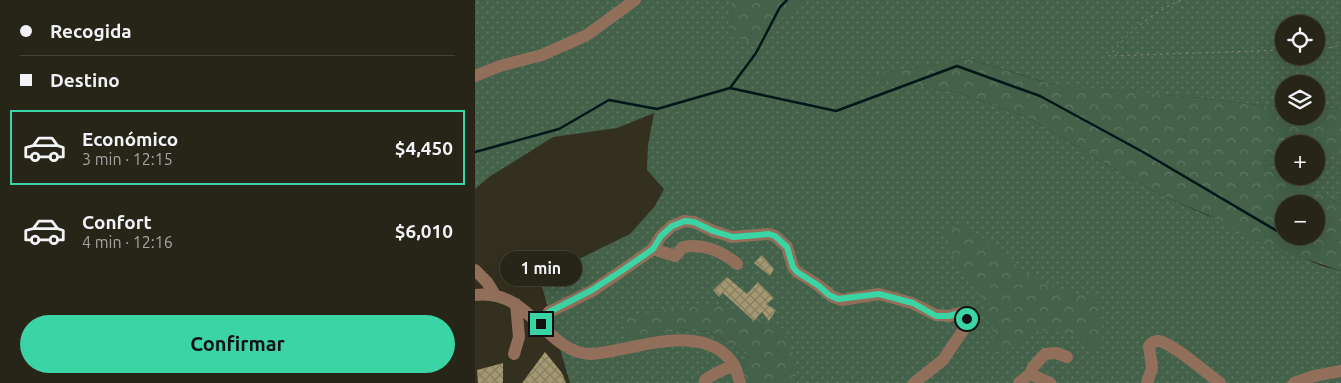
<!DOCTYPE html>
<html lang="es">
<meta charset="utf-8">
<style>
:root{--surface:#272418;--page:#2f2c21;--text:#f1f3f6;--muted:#a4a4a2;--line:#434137;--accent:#3bd4a4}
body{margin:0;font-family:Ubuntu,sans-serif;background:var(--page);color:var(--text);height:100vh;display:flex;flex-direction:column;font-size:19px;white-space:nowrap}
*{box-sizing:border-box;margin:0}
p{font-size:16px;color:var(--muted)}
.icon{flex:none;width:28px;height:28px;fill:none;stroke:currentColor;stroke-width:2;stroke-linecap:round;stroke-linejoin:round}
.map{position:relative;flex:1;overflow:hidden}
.details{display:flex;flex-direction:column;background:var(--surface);width:475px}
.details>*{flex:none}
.top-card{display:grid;align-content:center;height:110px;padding:0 20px;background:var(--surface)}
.fabs{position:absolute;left:800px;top:15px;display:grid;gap:10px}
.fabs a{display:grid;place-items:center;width:50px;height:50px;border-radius:50%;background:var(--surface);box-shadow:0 5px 20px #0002,0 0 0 1px var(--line);font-size:25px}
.end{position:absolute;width:22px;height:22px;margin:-11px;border:6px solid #3bd4a4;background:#111;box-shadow:0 0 0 2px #111}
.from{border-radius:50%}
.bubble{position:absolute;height:35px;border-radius:18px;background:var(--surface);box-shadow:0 5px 20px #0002,0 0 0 1px var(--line);font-size:16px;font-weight:600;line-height:35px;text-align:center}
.top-card b{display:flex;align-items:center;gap:18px;height:48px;font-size:19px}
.top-card b+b{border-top:1px solid var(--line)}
.top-card i{width:12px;height:12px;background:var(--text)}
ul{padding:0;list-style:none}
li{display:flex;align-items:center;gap:15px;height:75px;margin:0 10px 8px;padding:0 10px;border:2px solid transparent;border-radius:0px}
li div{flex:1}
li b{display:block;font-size:19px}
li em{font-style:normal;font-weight:600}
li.on{border-color:var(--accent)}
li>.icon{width:45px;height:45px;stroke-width:1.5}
.action{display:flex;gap:10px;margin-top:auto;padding:10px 20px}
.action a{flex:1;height:58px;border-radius:30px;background:var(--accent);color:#111;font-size:20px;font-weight:600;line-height:58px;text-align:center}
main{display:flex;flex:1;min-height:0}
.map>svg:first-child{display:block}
.grass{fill:url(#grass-dots);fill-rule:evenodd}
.forest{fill:url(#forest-crowns);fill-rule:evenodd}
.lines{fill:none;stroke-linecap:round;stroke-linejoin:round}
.stream{stroke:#00181a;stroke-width:2.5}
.building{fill:url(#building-cross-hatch)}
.path{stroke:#898679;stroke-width:1;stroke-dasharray:2.5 4;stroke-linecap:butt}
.minor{stroke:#916f5b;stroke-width:12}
.route{stroke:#3bd4a4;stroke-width:6}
</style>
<main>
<section class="details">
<div class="top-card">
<b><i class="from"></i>Recogida</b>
<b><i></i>Destino</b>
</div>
<ul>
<li class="on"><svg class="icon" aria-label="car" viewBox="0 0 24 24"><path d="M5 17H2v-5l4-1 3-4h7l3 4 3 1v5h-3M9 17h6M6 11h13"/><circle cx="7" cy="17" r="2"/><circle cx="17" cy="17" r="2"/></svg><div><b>Económico</b><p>3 min · 12:15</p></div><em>$4,450</em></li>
<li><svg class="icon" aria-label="car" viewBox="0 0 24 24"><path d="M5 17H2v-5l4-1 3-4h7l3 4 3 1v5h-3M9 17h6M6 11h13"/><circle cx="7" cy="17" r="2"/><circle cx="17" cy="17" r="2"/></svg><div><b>Confort</b><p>4 min · 12:16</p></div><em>$6,010</em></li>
</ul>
<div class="action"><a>Confirmar</a></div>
</section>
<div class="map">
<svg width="866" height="383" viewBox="0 0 866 383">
<defs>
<pattern id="grass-dots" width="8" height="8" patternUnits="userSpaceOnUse" patternTransform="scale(1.25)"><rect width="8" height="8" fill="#446149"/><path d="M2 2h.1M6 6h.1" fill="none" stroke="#5f7863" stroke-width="1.8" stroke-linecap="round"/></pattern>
<pattern id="forest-crowns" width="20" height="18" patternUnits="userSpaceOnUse" patternTransform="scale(1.25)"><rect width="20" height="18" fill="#446149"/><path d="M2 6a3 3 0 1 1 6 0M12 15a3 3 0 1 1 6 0" fill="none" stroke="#5f7863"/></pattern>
<pattern id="building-cross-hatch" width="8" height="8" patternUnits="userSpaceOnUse" patternTransform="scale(1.25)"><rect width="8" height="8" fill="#a49871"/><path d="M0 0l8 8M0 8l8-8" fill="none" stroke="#887f63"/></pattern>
</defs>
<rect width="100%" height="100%" fill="#343020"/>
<!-- grass -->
<path class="grass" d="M 0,0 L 866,0 L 866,107 L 841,111 L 841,84 L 809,84 L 809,108 L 725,98 L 583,86 L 494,59 L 391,76 L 485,93 L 554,118 L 651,176 L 686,195 L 847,266 L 866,271 L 866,383 L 321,383 L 322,372 L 247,305 L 154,342 L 204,330 L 235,332 L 274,356 L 257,383 L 95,383 L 65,280 L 112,255 L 155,234 L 180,206 L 189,189 L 172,170 L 173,145 L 179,113 L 142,128 L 78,137 L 14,177 L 0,189 ZM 809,24 L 841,24 L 841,56 L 809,56 Z
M 853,153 L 866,153 L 866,204 L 787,167 L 809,162 L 809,176 L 841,176 L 841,156 Z"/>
<!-- forest -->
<path class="forest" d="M 257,0 L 329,0 L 278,42 L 253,36 Z
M 494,59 L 579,85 L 725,98 L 809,108 L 809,116 L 841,116 L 841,111 L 866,107 L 866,153 L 853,153 L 841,156 L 841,144 L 809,144 L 809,162 L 788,167 L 866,204 L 866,271 L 780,241 L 733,215 L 686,195 L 651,176 L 554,118 L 485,93 L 389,76 ZM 809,204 L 841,204 L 841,236 L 809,236 Z
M 489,223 L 548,271 L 581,289 L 622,298 L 629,335 L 619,352 L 607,340 L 588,332 L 564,330 L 540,347 L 517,349 L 518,328 L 506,297 L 487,273 L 467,233 Z
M 247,305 L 285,318 L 314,338 L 322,372 L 321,383 L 257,383 L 274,356 L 235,332 L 204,330 L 154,343 L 148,319 L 183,310 Z"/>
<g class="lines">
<!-- stream -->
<path class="stream" d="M 255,88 L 361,111 L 482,66 L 565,96 L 668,152 L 809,235
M 0,152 L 84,129 L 134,100 L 182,109 L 255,88 L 281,53 L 305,7 L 312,0
M 810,236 L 822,243"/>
</g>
<!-- building -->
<path class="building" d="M 287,255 L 299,269 L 295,276 L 279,263 Z
M 252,277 L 272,294 L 283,282 L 299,298 L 291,304 L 301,310 L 294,321 L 287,312 L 279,321 L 248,293 L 244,297 L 238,290 Z
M 70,352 L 87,373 L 91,383 L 47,383 Z
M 28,363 L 28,383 L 3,383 L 2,370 Z"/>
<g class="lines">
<!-- path -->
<path class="path" d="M 706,0 C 676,13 655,31 634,56 L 809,50
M 841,51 L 866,45"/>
<!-- minor -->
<path class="minor" d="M 0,76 L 25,66 L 67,55 L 112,35 L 160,0
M 178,249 L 200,256 L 208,247 C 227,243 247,251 262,264
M 0,270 L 12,282 L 20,295
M 0,295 C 55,288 70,352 115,354 C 122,354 130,352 138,351 C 175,344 234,325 259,365 C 262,370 263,377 265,383
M 66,324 L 74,312 L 117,291 L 148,270 L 178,249 L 186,236 L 197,226 L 209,221 L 219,222 L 238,231 L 257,237 L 293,234 L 300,236 L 312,247 L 318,267 L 322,272 L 340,283 L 358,297 L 367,300 L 404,294 L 437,303 L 461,315 L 474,316 L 485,313 L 490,316 L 492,322 L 491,326 L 468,360 L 439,383
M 39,354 L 44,337 L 41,304
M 555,374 L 575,383
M 230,383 L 230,380 C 240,373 248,369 259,366
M 544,383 L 555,374 L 558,367 L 570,354 L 581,353 L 592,357
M 672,383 L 677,368 L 674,346 C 676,343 679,341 683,341 C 695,341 734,375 745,383
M 819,383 L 839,376 L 866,371"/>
</g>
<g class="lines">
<!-- route -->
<path class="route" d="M 66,324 L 74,312 L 117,290 L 148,270 L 178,249 L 186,236 L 197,226 L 210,221 L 219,222 L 238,231 L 258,237 L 294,234 L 300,236 L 312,247 L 318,267 L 322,272 L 344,286 L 354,295 L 363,299 L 404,294 L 438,303 L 461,316 L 474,316 L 485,313 L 490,316 L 492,319"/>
</g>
</svg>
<div class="fabs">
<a><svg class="icon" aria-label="locate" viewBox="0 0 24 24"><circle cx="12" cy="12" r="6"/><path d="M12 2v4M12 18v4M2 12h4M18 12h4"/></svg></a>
<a><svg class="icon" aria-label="layers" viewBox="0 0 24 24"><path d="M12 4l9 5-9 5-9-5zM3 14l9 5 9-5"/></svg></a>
<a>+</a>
<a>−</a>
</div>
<i class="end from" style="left:492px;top:319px"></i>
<i class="end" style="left:66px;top:324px"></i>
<div class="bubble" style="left:25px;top:251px;width:82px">1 min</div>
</div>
</main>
